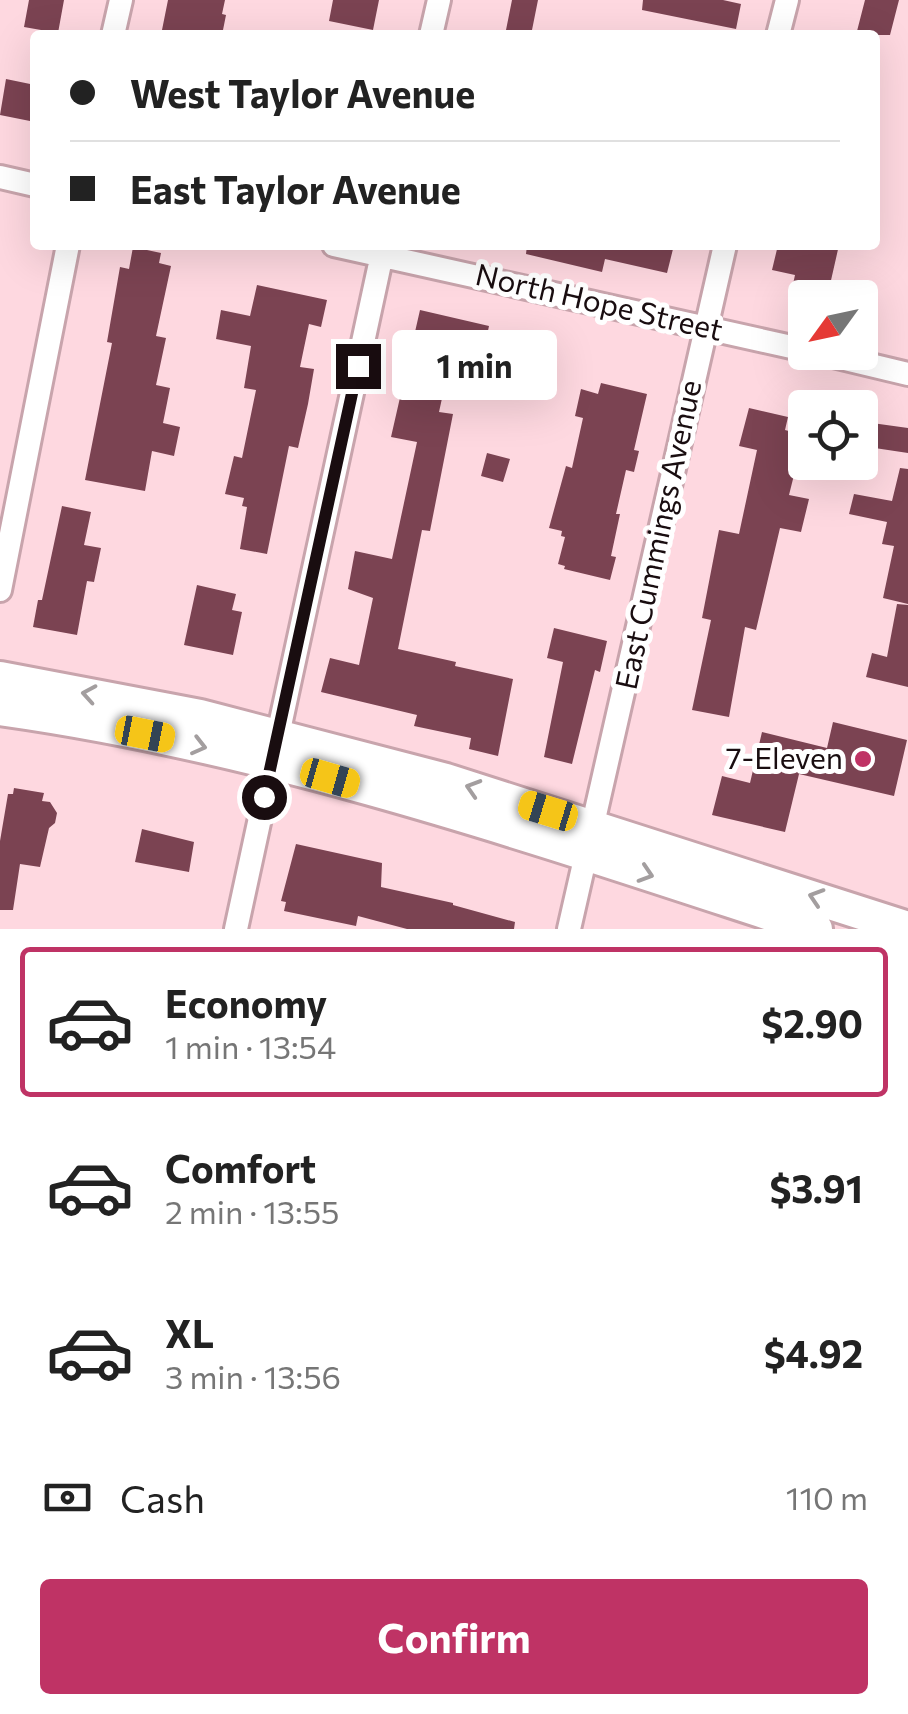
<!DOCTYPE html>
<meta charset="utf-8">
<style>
:root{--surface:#fff;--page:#f2f2f2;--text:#222;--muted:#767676;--line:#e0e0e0;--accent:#bf3365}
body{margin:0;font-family:Commissioner,sans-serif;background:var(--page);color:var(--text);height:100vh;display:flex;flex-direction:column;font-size:38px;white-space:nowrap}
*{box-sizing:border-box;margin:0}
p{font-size:32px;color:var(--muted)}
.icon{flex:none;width:55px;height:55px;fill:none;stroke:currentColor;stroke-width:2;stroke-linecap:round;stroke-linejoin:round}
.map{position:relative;height:929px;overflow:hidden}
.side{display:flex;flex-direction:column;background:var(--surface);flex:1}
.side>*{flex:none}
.top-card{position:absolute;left:30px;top:30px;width:850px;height:220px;border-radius:10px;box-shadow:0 10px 40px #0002;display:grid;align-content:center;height:220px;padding:0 40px;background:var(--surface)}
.needle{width:65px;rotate:237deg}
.buttons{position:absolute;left:788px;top:280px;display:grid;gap:20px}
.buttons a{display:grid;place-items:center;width:90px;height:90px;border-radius:10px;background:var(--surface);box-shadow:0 10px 40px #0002;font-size:50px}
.end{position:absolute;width:45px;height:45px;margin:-22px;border:12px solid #190d10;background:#fff;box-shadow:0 0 0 5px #fff}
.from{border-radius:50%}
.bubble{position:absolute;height:70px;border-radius:10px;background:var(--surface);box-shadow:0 10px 40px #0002;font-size:32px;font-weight:700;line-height:70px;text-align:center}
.car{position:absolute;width:30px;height:60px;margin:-30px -15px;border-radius:12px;box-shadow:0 0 8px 2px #0007;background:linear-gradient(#f5c518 24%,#345 0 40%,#f5c518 0 76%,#345 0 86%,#f5c518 0)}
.top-card b{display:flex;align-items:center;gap:35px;height:95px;font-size:38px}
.top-card b+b{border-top:2px solid var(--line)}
.top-card i{width:25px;height:25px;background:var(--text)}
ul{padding:18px 0 0;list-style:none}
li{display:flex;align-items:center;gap:30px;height:150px;margin:0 20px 15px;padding:0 20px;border:5px solid transparent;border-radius:10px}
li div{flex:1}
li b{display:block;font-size:38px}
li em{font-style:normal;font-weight:700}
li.on{border-color:var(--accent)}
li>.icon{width:90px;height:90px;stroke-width:1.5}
.pay{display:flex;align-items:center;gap:25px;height:110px;padding:0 40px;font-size:38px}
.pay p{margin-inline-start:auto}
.cta{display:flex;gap:20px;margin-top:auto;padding:20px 40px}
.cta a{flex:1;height:115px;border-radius:10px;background:var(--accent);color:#fff;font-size:40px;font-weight:700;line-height:115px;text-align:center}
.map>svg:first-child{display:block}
.building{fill:#7b4352}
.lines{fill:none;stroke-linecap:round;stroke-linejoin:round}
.street-casing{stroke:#c8a4ac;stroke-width:28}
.secondary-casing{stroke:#c8a4ac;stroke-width:38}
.street{stroke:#fff;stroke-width:22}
.secondary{stroke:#fff;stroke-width:32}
.oneway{stroke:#a39e9f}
.route{stroke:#190d10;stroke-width:12}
.poi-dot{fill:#bf3365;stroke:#fff;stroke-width:4}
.labels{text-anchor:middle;stroke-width:10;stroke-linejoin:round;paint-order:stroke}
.street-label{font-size:30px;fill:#190d10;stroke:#fff}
.poi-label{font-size:30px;fill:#190d10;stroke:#fff;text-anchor:end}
</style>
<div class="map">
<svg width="908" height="929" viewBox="0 0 908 929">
<rect width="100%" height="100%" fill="#fed8e0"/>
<!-- building -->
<path class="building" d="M 29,0 L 64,0 L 58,33 L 24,27 Z
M 168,0 L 225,0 L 222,14 L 226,15 L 222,35 L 161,35 Z
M 333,0 L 379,0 L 373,30 L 329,21 Z
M 512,0 L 538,0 L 531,35 L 505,35 Z
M 643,0 L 723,0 L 741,4 L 736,29 L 642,10 Z
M 865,0 L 899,0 L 890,35 L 856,35 Z
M 6,79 L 35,85 L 35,122 L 0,115 Z
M 527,245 L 674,245 L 667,273 L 605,259 L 602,272 L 526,254 Z
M 778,245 L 839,245 L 827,298 L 790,298 L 795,275 L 772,270 Z
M 133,247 L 161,253 L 159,263 L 171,266 L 156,336 L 166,338 L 156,385 L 170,388 L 163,423 L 180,427 L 174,456 L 152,451 L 145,491 L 85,480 L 112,343 L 107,342 L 120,267 L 129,269 Z
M 257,285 L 327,300 L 321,327 L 309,324 L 300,367 L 314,369 L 308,404 L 298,448 L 289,446 L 267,554 L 240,549 L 247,507 L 242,506 L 244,498 L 225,494 L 234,456 L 242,458 L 256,390 L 244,388 L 251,346 L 216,339 L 221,310 L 250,316 Z
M 420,310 L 489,326 L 482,359 L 452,353 L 439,412 L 453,414 L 430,531 L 422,530 L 398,649 L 456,662 L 455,666 L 513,679 L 498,756 L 469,749 L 471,738 L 414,726 L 417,715 L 321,692 L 330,658 L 359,665 L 373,598 L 348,589 L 355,551 L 392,559 L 417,442 L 391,437 Z
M 601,383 L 647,394 L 634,450 L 639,451 L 634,472 L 626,470 L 616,514 L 620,514 L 611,556 L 616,557 L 610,580 L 564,569 L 565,566 L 558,564 L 565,537 L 561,536 L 562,531 L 549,528 L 566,466 L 572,468 L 583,418 L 575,416 L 581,389 L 598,394 Z
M 749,408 L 788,417 L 785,430 L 804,435 L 789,495 L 809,499 L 801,532 L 780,528 L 756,630 L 745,627 L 729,717 L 692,710 L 711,620 L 702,618 L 719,530 L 739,534 L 757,450 L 739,446 Z
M 872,423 L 908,428 L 908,453 L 868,447 Z
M 487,453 L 510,459 L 503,482 L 481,476 Z
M 900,468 L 908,469 L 908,604 L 883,598 L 894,546 L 882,544 L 887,522 L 849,514 L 854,494 L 892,501 Z
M 62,506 L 91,512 L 84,545 L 101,548 L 94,582 L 87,581 L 77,635 L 33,627 L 38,600 L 42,600 Z
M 197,585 L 236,594 L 232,610 L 242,612 L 233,655 L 184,645 Z
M 897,604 L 908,605 L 908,687 L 866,677 L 872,653 L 887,657 Z
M 554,628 L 607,641 L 600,672 L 595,670 L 572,764 L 544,757 L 563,662 L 547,658 Z
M 833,722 L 907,740 L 894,796 L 799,774 L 785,832 L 712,815 L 722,776 L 750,783 L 762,732 L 827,748 Z
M 14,788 L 44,793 L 42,801 L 50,802 L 57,813 L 55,823 L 49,828 L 40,867 L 20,864 L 13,910 L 0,910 L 0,841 L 8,794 L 13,794 Z
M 142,829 L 194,842 L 189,872 L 135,862 Z
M 296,844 L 382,863 L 381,887 L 453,903 L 453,905 L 515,922 L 514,929 L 407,929 L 358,916 L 356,926 L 284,911 L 286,902 L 281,901 Z"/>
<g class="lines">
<!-- street casing -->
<g class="street-casing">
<path id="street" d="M 113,35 L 121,0
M 431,35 L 439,0
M 778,35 L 787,0
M 0,177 L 35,185
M 334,245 L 805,350
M 816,352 L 908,374
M 0,590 L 68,245
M 236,929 L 384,245
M 569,929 L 725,245"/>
</g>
<!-- secondary casing -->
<g class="secondary-casing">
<path id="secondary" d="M 0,678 L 200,716 L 446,780 L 908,928
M 0,709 C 280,748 548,842 816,929"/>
</g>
<!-- street -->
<use href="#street" class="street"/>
<!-- secondary -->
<use href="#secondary" class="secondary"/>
</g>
<!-- one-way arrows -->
<defs><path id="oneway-chevron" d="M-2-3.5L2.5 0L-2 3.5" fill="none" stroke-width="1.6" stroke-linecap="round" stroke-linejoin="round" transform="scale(2.5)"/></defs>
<g class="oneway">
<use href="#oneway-chevron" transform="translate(89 694) rotate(-170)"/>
<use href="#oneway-chevron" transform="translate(199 746) rotate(14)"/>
<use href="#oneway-chevron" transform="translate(473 788) rotate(-163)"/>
<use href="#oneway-chevron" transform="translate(646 874) rotate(18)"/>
<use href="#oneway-chevron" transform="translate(816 897) rotate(-162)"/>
</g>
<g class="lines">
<!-- route -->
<path class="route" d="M 264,797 L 358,366"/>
</g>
<!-- markers -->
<circle class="poi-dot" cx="863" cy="759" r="10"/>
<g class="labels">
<!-- street labels -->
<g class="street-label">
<text transform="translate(599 303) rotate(13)" y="10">North Hope Street</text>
<text transform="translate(659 535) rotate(-78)" y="10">East Cummings Avenue</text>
</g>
<!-- poi labels -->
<g class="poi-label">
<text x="843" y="769">7-Eleven</text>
</g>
</g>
</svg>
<div class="buttons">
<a><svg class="needle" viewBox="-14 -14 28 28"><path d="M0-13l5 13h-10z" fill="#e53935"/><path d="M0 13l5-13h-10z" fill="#767676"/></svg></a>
<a><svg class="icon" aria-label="locate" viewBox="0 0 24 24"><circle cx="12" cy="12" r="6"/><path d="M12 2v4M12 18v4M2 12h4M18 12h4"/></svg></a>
</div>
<i class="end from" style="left:264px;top:797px"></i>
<i class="end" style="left:358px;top:366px"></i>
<div class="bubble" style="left:392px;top:330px;width:165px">1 min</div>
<i class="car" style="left:145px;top:734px;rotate:101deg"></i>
<i class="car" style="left:330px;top:778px;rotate:106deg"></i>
<i class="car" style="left:548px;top:811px;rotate:287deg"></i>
<div class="top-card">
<b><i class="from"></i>West Taylor Avenue</b>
<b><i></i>East Taylor Avenue</b>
</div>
</div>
<section class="side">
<ul>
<li class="on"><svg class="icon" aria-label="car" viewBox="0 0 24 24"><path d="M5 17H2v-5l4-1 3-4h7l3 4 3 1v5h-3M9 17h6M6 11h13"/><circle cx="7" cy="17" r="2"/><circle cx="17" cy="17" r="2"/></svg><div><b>Economy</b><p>1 min · 13:54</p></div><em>$2.90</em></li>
<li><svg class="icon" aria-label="car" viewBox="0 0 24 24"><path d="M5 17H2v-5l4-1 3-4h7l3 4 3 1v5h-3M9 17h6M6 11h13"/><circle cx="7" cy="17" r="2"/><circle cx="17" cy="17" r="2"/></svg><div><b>Comfort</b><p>2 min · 13:55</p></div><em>$3.91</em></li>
<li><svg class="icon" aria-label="car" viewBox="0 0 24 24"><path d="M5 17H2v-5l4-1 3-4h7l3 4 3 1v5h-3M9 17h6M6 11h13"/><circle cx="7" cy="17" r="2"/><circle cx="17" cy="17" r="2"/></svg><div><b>XL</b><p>3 min · 13:56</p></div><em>$4.92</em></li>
</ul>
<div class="pay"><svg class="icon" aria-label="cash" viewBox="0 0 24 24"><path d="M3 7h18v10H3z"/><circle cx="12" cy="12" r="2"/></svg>Cash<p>110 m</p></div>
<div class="cta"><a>Confirm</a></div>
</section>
